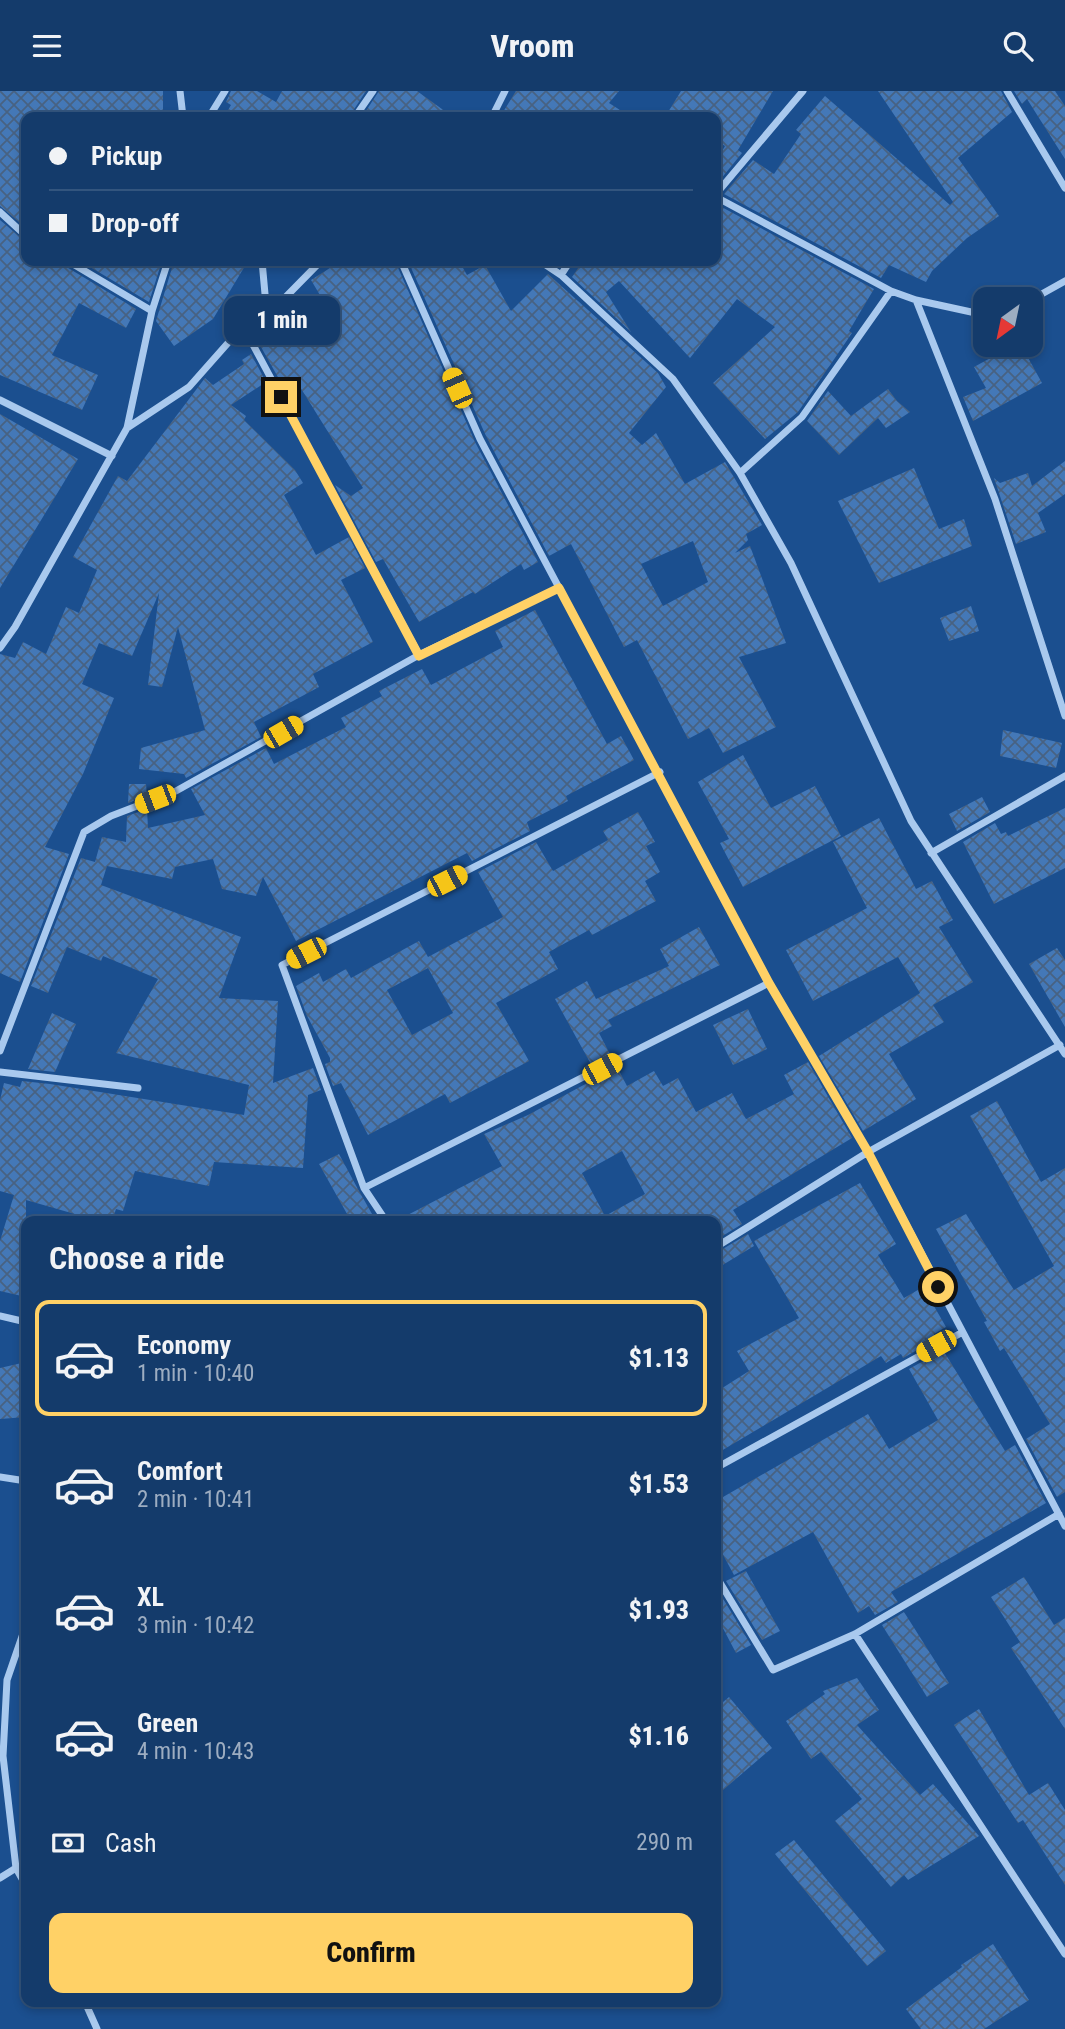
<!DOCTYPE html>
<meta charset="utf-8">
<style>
:root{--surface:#143b6b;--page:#1d4271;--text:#f1f3f6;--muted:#9dadc1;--line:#33557e;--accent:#ffd166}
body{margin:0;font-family:"Roboto Condensed",sans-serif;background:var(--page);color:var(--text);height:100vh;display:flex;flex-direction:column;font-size:26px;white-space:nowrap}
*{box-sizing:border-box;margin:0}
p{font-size:23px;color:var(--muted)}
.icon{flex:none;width:38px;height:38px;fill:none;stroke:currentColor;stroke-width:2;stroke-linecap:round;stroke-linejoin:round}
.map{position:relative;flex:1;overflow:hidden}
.side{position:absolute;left:21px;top:1125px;width:700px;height:791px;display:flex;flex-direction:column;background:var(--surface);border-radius:14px;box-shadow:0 4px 10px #0003,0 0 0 2px var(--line)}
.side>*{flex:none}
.guide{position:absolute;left:21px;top:21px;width:700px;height:154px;border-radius:14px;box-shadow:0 4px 10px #0003,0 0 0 2px var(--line);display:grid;align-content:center;height:154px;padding:0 28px;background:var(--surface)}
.needle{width:46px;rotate:213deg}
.controls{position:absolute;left:973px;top:196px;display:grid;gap:14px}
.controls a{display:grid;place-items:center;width:70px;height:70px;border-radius:14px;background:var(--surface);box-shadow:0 4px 10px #0003,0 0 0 2px var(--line);font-size:35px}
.end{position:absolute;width:32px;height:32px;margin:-16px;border:9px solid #ffd166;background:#111;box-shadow:0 0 0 4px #111}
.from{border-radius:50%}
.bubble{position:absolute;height:49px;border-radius:14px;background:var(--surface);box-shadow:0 4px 10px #0003,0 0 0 2px var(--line);font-size:23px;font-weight:800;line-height:49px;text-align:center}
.car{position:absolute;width:21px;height:42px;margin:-21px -10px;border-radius:9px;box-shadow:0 0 5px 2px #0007;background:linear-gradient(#f5c518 24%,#345 0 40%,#f5c518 0 76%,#345 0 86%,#f5c518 0)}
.guide b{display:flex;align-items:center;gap:24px;height:66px;font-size:26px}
.guide b+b{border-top:2px solid var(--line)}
.guide i{width:18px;height:18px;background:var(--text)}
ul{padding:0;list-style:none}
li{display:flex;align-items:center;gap:21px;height:116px;margin:0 14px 10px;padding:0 14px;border:4px solid transparent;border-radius:14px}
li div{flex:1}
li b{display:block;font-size:26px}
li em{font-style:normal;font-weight:800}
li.active{border-color:var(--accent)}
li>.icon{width:63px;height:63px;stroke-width:1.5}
h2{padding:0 28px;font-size:32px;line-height:84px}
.pay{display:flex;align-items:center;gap:18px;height:77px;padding:0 28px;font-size:26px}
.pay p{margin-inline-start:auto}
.cta{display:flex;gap:14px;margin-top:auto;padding:14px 28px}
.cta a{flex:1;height:80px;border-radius:14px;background:var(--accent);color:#111;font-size:28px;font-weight:800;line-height:80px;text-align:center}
header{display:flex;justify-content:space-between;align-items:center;height:91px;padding:0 28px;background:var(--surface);font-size:32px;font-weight:800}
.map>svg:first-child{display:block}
.building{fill:url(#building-cross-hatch);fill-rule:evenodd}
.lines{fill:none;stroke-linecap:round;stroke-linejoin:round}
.street{stroke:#a9c9ee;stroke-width:7}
.route{stroke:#ffd166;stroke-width:9}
</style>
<header><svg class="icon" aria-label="menu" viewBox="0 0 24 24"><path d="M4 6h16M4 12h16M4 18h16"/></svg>Vroom<svg class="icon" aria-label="search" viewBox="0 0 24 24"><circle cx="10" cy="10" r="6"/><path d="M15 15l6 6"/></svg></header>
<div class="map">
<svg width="1065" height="1938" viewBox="0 0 1065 1938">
<defs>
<pattern id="building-cross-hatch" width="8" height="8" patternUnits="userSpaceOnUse" patternTransform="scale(1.75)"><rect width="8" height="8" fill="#4478b7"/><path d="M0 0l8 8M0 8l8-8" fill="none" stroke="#486282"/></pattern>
</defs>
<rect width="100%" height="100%" fill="#1b4f8f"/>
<!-- building -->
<path class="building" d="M 0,0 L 163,0 L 163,26 L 26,26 L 26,137 L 0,115 Z
M 231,0 L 257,0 L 276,11 L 282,0 L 366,0 L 349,26 L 224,26 L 231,14 L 226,11 Z
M 379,0 L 417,0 L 453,26 L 362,26 Z
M 516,0 L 619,0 L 609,12 L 631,26 L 500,26 Z
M 681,0 L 773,0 L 738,59 L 742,62 L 716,94 L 716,70 L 725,55 L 716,50 L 716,26 L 665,26 Z
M 878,0 L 1001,0 L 1012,21 L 958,67 L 999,125 L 967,147 L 932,180 L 926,191 L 889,174 L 881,187 L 724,103 L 753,69 L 774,83 L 801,43 L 796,39 L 825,5 L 950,114 L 953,111 Z
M 1014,0 L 1055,0 L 1065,15 L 1065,68 L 1027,8 L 1022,13 Z
M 716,113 L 874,198 L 849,240 L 852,242 L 798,321 L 765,348 L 713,292 L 775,236 L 737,208 L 690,267 L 619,190 L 606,201 L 631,241 L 572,186 L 583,170 L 716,170 Z
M 0,129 L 26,151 L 26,170 L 62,170 L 65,175 L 136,218 L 126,237 L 79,212 L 52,264 L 98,284 L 82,319 L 0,284 Z
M 80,170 L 162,170 L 149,211 Z
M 174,170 L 248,170 L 213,228 L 174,255 L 156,230 Z
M 341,170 L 395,170 L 475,351 L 538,471 L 524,479 L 521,473 L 475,503 L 473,501 L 419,531 L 383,468 L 376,471 L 335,394 L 351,405 L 363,397 L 300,296 L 288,304 L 261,256 L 327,216 L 311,189 Z
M 408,170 L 459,170 L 467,184 L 485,174 L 511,220 L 548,183 L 658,282 L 666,296 L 629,342 L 642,354 L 656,342 L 685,393 L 725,371 L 762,434 L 746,443 L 748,449 L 735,462 L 750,455 L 786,552 L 739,566 L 776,636 L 723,662 L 709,637 L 688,648 L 637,549 L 624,556 L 571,453 L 549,465 L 486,345 ZM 693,450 L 708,491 L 663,515 L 641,473 Z
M 1014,254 L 1021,254 L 1042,292 L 973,330 L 963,306 L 986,297 L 974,276 Z
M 251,263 L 266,291 L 231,314 L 246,325 L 244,329 L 295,379 L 303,392 L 284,404 L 316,464 L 349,446 L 365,477 L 341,489 L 373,551 L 313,583 L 319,596 L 254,631 L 261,646 L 186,687 L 184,683 L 139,678 L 141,657 L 205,639 L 178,536 L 162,596 L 148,594 L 159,502 L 132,565 L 99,552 L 82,593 L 114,607 L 83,683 L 45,756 L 69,763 L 20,891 L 0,882 L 0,563 L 15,567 L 23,551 L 46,563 L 66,516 L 79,522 L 97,479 L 73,466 L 118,385 L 127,390 L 205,287 L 213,294 L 244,273 L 242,269 Z
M 888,298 L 897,310 L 910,321 L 886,337 L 878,327 L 839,364 L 807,330 L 828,300 L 851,325 Z
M 0,323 L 78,368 L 0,497 Z
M 1065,370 L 1065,403 L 1038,422 L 1046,441 L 1016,453 L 994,387 L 1000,392 L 1028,382 L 1032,395 Z
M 914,377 L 939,438 L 964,428 L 972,455 L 879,492 L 838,410 Z
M 971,515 L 979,540 L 949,550 L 940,527 Z
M 535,519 L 607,653 L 621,645 L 634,669 L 566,705 L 568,710 L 527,731 L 530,740 L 472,770 L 467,762 L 296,850 L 263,786 L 256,805 L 222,798 L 213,768 L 175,776 L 172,788 L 107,775 L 101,794 L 241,846 L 219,907 L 278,910 L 273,992 L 313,977 L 321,999 L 308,1004 L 303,1077 L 214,1071 L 209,1095 L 135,1080 L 123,1120 L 116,1118 L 112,1130 L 99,1130 L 26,1109 L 26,1206 L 0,1200 L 0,1150 L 14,1104 L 0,1100 L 0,1009 L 4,992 L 20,996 L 22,990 L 50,993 L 244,1024 L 249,994 L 116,962 L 158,888 L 103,865 L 101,870 L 67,856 L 48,902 L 31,895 L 81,767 L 95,771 L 102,746 L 126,751 L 127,725 L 147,718 L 148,737 L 205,724 L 191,698 L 266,657 L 274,673 L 346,636 L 341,627 L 382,605 L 379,600 L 422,578 L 431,594 L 503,556 L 495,540 Z
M 1003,639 L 1062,652 L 1056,677 L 1000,665 Z
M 743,664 L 771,717 L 815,695 L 841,745 L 743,796 L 720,752 L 729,748 L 698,691 Z
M 129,693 L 146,693 L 147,705 L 128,712 Z
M 982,706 L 990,721 L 957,740 L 949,723 Z
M 1065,717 L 1065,777 L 994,813 L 963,751 L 995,732 L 1001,743 L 1006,741 L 1008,745 Z
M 638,721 L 655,751 L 646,755 L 660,781 L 645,790 L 656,810 L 592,844 L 589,839 L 549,861 L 558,878 L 496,912 L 529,970 L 450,1012 L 445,1003 L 368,1044 L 341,992 L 333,995 L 325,973 L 330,971 L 330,967 L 307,925 L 296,895 L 319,882 L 323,891 L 346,878 L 351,887 L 419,850 L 428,866 L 503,826 L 478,781 L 536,751 L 553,780 L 608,749 L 603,740 ZM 428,877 L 453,922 L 412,944 L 387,899 Z
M 879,727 L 916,798 L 932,790 L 953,829 L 939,836 L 973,891 L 933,914 L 944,931 L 889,963 L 916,1008 L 863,1040 L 819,965 L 920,902 L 898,866 L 813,910 L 786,859 L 867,817 L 833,751 Z
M 699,836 L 720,874 L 608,929 L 612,935 L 599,942 L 611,965 L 592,975 L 555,908 L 587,890 L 596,908 L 669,875 L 660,858 Z
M 1057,857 L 1065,869 L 1065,936 L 1029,873 Z
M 748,918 L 767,958 L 733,974 L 713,934 Z
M 52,922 L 76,933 L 55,981 L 28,978 Z
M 808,971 L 852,1047 L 733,1119 L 742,1133 L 716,1149 L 716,1130 L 396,1130 L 502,1075 L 484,1043 L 528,1024 L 617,976 L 627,995 L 654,980 L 663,995 L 678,987 L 696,1021 L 732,1002 L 746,1028 L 794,1003 L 784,984 ZM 622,1060 L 645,1103 L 605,1125 L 582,1082 Z
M 997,1010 L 1041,1091 L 1065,1077 L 1065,1401 L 1057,1406 L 1026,1348 L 1050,1333 L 1004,1257 L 1000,1260 L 984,1231 L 987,1230 L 936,1138 L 966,1123 L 1014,1199 L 1054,1175 L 970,1025 Z
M 339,1063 L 359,1100 L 376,1130 L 351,1130 L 319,1073 Z
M 860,1092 L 896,1153 L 878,1164 L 904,1207 L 923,1196 L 946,1236 L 934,1243 L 937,1248 L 903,1267 L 901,1263 L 886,1272 L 881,1265 L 716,1363 L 716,1301 L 749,1280 L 737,1260 L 799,1227 L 754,1150 Z
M 748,1143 L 754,1155 L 716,1178 L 716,1162 Z
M 943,1259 L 1005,1360 L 1015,1354 L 1046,1412 L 891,1501 L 898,1511 L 875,1524 L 869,1515 L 858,1522 L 813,1441 L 734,1484 L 716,1451 L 716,1410 L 868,1323 L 889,1358 L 938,1329 L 909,1278 Z
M 26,1271 L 26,1326 L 0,1328 L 0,1277 Z
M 746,1480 L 780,1540 L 762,1549 L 726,1490 Z
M 1024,1486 L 1054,1534 L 1065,1527 L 1065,1638 L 1011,1557 L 1020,1551 L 991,1506 Z
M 716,1496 L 751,1554 L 736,1562 L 716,1524 Z
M 904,1521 L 949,1592 L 927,1606 L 882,1534 Z
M 857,1587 L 879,1619 L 857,1634 L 920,1704 L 933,1693 L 979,1745 L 908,1789 L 904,1784 L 891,1796 L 835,1730 L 862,1708 L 821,1661 L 811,1668 L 786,1630 L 825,1603 L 823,1600 Z
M 729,1606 L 772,1657 L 716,1705 L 716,1617 Z
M 979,1618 L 1029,1704 L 1048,1692 L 1065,1719 L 1065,1794 L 1023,1729 L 1018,1732 L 954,1634 Z
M 794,1749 L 886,1860 L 867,1875 L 775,1763 Z
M 993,1853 L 1029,1909 L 984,1938 L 921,1938 L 906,1918 L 962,1876 L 961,1874 Z"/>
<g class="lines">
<!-- street -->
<path class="street" d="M 180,0 L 183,26
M 1007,0 L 1065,97
M 209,26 L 225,0
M 355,26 L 373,0
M 492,26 L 505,0
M 716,103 L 803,0
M 716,106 L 891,200 L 916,209 L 985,224
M 0,121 L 26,145
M 68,170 L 152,220
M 262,170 L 267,225
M 401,170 L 480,348 L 769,892 L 868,1061 L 1065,1435
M 540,170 L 561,184 L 673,288 L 740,382 L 791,472 L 911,730 L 1065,963
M 561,184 L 570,170
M 916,209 L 995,408 L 1065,625
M 1031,209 L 1065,190
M 243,235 L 419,564
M 0,309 L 112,365
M 127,337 L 189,296 L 243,235 L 267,225 L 321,170
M 740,382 L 802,326 L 891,200
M 0,557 L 15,536 L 127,337 L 152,220 L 168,170
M 931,762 L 1065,685
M 0,960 L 84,741 L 111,725 L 176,700 L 419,564 L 559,497
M 0,981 L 138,997
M 364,1097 L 769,892
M 386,1130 L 364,1097 L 282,874 L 660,681
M 716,1156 L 868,1061 L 1060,954
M 0,1225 L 26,1231
M 716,1377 L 961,1242
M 0,1386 L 26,1390
M 716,1485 L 773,1579 L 855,1543 L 1059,1423
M 26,1534 L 7,1589 L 3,1665 L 16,1777 L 26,1795
M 855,1543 L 1065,1863
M 0,1787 L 16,1777
M 85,1911 L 97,1938"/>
</g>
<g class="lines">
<!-- route -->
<path class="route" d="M 281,306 L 419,565 L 559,497 L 769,892 L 868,1061 L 938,1196"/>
</g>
</svg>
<div class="controls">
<a><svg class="needle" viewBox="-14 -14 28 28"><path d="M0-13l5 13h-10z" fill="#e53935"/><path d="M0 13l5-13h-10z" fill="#9dadc1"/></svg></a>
</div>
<i class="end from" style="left:938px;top:1196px"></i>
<i class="end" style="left:281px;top:306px"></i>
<div class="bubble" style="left:224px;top:205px;width:116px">1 min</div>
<i class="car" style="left:457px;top:297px;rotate:336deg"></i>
<i class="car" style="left:283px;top:641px;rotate:60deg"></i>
<i class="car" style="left:155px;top:708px;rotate:249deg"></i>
<i class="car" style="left:447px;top:790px;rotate:63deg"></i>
<i class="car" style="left:306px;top:862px;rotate:243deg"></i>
<i class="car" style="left:602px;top:978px;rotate:62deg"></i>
<i class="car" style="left:936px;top:1255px;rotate:241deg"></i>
<div class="guide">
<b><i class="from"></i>Pickup</b>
<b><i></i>Drop-off</b>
</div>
<section class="side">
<h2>Choose a ride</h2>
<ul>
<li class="active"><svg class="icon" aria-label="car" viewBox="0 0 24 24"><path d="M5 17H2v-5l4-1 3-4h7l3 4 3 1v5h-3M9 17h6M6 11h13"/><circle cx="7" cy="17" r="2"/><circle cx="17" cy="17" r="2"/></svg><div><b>Economy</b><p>1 min · 10:40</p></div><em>$1.13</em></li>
<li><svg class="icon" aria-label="car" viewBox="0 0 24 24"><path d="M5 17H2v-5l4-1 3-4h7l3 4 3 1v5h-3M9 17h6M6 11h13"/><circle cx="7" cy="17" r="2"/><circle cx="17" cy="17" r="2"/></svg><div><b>Comfort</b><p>2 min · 10:41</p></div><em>$1.53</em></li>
<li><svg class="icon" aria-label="car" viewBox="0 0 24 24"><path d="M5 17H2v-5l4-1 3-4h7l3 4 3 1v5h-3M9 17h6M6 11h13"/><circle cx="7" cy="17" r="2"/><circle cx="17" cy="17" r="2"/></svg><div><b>XL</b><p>3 min · 10:42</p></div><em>$1.93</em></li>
<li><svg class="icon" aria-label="car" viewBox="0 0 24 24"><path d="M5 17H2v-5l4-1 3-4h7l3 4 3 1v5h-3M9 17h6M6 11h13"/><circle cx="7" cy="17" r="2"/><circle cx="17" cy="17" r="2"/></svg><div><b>Green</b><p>4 min · 10:43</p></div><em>$1.16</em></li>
</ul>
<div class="pay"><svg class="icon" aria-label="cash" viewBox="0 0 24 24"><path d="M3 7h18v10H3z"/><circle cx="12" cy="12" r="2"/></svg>Cash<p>290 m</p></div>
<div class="cta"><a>Confirm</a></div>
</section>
</div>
